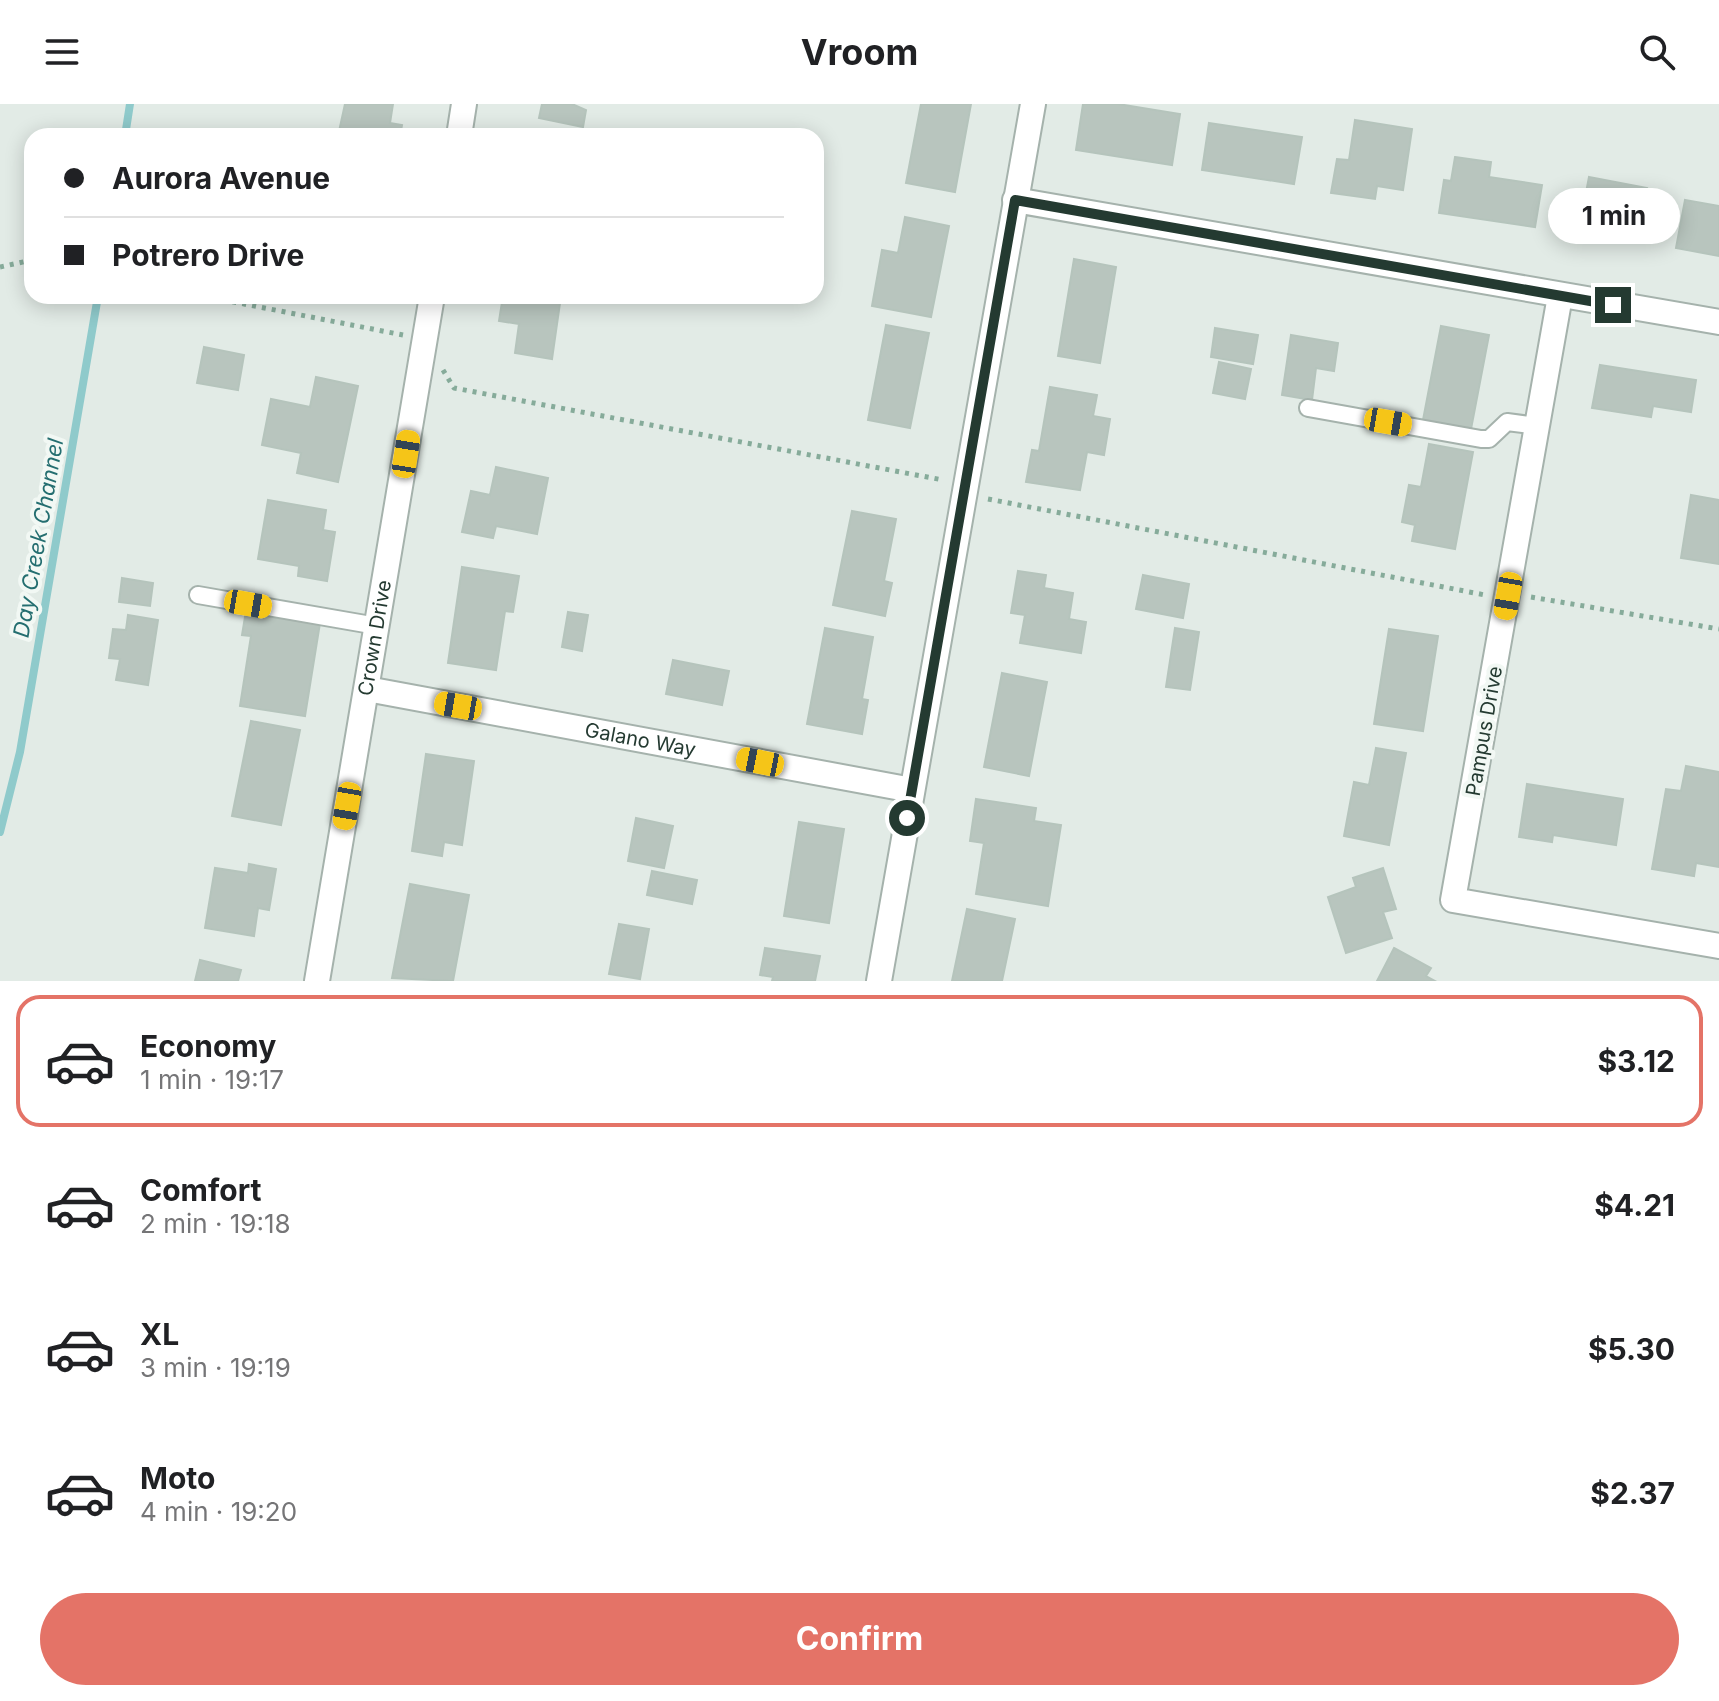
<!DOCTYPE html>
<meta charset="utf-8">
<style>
:root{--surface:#fff;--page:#f6f6f6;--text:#202124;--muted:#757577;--line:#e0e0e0;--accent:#e47367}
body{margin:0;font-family:Inter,sans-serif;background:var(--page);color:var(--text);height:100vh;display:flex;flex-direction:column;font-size:30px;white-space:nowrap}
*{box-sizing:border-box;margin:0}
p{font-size:26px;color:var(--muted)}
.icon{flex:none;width:44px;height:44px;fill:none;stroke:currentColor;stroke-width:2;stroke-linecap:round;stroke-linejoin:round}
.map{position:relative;height:877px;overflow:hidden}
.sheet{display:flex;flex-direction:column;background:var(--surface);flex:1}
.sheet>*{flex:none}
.banner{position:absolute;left:24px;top:24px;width:800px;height:176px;border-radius:24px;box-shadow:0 4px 20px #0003;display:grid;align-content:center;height:176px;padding:0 40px;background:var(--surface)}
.end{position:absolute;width:36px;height:36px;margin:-18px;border:10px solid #243a31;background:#fff;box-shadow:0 0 0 4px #fff}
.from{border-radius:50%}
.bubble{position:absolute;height:56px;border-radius:28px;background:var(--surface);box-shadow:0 4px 20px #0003;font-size:26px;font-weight:700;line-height:56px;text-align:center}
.car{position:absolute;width:24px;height:48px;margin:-24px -12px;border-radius:10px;box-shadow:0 0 6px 2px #0007;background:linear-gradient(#f5c518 24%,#345 0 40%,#f5c518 0 76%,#345 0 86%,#f5c518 0)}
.banner b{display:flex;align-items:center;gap:28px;height:76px;font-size:30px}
.banner b+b{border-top:2px solid var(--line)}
.banner i{width:20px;height:20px;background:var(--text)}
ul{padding:14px 0 0;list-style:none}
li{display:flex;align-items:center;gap:24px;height:132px;margin:0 16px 12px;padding:0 24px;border:4px solid transparent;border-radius:24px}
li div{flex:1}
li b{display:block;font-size:30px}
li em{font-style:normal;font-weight:700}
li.on{border-color:var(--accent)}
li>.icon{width:72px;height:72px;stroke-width:1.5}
.action{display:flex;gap:16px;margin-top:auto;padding:16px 40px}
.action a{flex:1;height:92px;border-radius:48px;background:var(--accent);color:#fff;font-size:32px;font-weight:700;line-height:92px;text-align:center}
header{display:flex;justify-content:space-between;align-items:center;height:104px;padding:0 40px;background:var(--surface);font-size:36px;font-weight:700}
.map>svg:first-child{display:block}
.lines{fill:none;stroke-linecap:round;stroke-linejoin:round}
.stream{stroke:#8fcacb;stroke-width:8}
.building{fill:#b8c5be;stroke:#b5c4bc;stroke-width:2}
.service-casing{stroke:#a5b2ac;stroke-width:20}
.minor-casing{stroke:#a5b2ac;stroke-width:28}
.path{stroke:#86ab9a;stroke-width:5;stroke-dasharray:4 6;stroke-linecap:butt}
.service{stroke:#fff;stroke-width:16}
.minor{stroke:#fff;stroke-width:24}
.route{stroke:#243a31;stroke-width:10}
.labels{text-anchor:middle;stroke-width:8;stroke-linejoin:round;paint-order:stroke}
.street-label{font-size:20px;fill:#243a31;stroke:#f2f8f4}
.water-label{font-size:22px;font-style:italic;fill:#246e70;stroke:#f2f8f4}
</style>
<header><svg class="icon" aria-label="menu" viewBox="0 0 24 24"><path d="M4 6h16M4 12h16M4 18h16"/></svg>Vroom<svg class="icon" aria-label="search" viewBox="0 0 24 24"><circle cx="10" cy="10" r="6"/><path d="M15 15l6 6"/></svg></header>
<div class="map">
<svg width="1719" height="877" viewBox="0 0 1719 877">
<rect width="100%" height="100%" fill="#e2ebe6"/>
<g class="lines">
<!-- stream -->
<path class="stream" d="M 125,32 L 130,0
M 0,728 L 20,648 L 98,192"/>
</g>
<!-- building -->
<path class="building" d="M 345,0 L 393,0 L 390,19 L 402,21 L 400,32 L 338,32 Z
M 542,0 L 572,0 L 586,6 L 583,23 L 539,14 Z
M 921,0 L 971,0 L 955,88 L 906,79 Z
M 1083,0 L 1118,0 L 1180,10 L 1172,61 L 1076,46 Z
M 1355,16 L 1412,25 L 1403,86 L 1377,82 L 1375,95 L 1331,89 L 1337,55 L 1349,56 Z
M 1209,19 L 1302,33 L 1294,80 L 1202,66 Z
M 1455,53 L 1491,58 L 1489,73 L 1542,81 L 1535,123 L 1439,109 L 1444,76 L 1451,77 Z
M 1589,73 L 1647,84 L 1638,129 L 1611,123 L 1608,138 L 1567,130 L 1574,97 L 1584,99 Z
M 1685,96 L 1719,102 L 1719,152 L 1676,144 Z
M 905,113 L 949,122 L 931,213 L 872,202 L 882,146 L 898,149 Z
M 1074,155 L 1116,163 L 1100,259 L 1058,252 Z
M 503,192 L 561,192 L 552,255 L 515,249 L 519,220 L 499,217 Z
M 886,221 L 929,229 L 910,324 L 868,316 Z
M 1441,222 L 1489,231 L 1471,325 L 1423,316 Z
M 1215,224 L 1258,231 L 1253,260 L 1211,253 Z
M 1291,231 L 1338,239 L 1334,267 L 1316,264 L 1312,296 L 1282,291 Z
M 204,243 L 244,251 L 238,286 L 197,279 Z
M 1219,258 L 1251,265 L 1245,295 L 1213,289 Z
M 1600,261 L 1696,276 L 1691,308 L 1653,302 L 1651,313 L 1592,304 Z
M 316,273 L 358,282 L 338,378 L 297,369 L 301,349 L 262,341 L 271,295 L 310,303 Z
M 1050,283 L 1097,291 L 1093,312 L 1110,315 L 1104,351 L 1087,348 L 1080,386 L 1026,378 L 1032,346 L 1039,347 Z
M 1429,340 L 1473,348 L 1455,445 L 1412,437 L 1415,421 L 1402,418 L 1409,381 L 1421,383 Z
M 496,363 L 548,374 L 537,430 L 496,422 L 493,434 L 462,428 L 471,387 L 490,391 Z
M 1691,391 L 1719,396 L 1719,460 L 1681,454 Z
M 268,396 L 326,406 L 323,426 L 335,428 L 327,477 L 298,472 L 299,462 L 258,455 Z
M 852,407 L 896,415 L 884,477 L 892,479 L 885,512 L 833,501 Z
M 462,463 L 519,472 L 513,508 L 505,507 L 496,566 L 448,559 Z
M 1018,467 L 1046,471 L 1044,484 L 1073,489 L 1069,515 L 1086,518 L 1081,549 L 1020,539 L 1025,511 L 1011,509 Z
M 1143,471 L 1189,480 L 1183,514 L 1136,505 Z
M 122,474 L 153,479 L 150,502 L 119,498 Z
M 246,507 L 320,519 L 305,612 L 240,602 L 251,532 L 242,531 Z
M 568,508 L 588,511 L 582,547 L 562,543 Z
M 128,511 L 158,516 L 148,581 L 116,576 L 120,555 L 109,554 L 113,525 L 126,526 Z
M 825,524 L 873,533 L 862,595 L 868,596 L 862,630 L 807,620 Z
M 1175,524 L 1199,528 L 1190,586 L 1166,583 Z
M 1389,525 L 1438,532 L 1423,627 L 1374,620 Z
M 673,556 L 729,567 L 722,601 L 666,590 Z
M 1002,569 L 1047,578 L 1029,672 L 984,663 Z
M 251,617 L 300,626 L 281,721 L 232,712 Z
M 1376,644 L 1406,649 L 1389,741 L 1344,732 L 1354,678 L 1369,681 Z
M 426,650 L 474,657 L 462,741 L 444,738 L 442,752 L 412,747 Z
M 1686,662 L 1719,668 L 1719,763 L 1696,759 L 1694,772 L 1652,765 L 1666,685 L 1681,687 Z
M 1527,680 L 1623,695 L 1616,741 L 1553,731 L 1552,738 L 1519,733 Z
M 976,695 L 1036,704 L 1034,717 L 1061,721 L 1048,802 L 976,790 L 984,739 L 970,737 Z
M 636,714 L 673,722 L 664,764 L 628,757 Z
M 799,718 L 844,725 L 829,819 L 784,812 Z
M 249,760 L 276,765 L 269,806 L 258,804 L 254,832 L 205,824 L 215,764 L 248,769 Z
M 1383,764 L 1396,805 L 1383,808 L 1392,834 L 1346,849 L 1328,793 L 1356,783 L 1353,774 Z
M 652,767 L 697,776 L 692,800 L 647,791 Z
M 410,780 L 469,791 L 453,877 L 392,874 Z
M 967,805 L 1015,815 L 1002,877 L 952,877 Z
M 619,820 L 649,825 L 640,875 L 609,870 Z
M 765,844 L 820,852 L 815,877 L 772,877 L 773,873 L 760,871 Z
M 1394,844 L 1431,864 L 1426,872 L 1435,877 L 1377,877 Z
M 200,856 L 241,866 L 238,877 L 195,877 Z"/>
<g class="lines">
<!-- service casing -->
<g class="service-casing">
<path id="service" d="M 1308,304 L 1481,335 L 1489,335 L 1507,318 L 1538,322
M 198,491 L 377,522"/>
</g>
<!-- minor casing -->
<g class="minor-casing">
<g id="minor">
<path d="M 459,32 L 464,0"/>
<path d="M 1015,96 L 1719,218"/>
<path d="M 1560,192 L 1453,796 L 1719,842"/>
<path id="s1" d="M 367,585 L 912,686"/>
<path id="s2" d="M 317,877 L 432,192"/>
<path d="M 879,877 L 1033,0"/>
</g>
</g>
<!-- path -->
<path class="path" d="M 0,163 L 32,156
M 203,192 L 403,231
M 443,266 L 454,284 L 943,376
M 988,395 L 1485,491
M 1531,493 L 1719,525"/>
<!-- service -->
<use href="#service" class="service"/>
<!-- minor -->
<use href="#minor" class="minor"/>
</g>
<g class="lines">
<!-- route -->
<path class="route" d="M 907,714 L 1015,96 L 1613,201"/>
</g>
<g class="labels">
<!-- street labels -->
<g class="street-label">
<text dy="7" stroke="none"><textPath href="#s2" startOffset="348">Crown Drive</textPath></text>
<text transform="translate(1484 627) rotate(-80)" y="7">Pampus Drive</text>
<text dy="7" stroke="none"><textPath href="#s1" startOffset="278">Galano Way</textPath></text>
</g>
<!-- water labels -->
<g class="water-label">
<text transform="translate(38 434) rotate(-80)" y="8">Day Creek Channel</text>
</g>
</g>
</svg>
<i class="end from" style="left:907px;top:714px"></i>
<i class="end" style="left:1613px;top:201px"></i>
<div class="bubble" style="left:1548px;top:84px;width:132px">1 min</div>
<i class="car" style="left:1388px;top:318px;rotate:100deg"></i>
<i class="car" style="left:406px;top:350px;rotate:9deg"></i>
<i class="car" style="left:1508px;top:492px;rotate:190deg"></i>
<i class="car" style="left:248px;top:500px;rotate:100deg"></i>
<i class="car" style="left:458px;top:602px;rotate:280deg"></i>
<i class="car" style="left:760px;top:658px;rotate:281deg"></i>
<i class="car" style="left:347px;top:702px;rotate:190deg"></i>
<div class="banner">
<b><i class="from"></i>Aurora Avenue</b>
<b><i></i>Potrero Drive</b>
</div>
</div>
<section class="sheet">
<ul>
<li class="on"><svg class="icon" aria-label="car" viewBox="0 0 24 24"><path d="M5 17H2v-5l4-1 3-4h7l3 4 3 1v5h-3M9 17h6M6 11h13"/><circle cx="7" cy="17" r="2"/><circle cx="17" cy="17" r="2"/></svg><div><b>Economy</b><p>1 min · 19:17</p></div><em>$3.12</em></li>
<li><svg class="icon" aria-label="car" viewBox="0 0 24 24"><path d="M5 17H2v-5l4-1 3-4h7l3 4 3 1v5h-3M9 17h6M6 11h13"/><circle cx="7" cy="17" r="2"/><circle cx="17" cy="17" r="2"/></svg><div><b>Comfort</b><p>2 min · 19:18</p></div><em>$4.21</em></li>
<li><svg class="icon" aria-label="car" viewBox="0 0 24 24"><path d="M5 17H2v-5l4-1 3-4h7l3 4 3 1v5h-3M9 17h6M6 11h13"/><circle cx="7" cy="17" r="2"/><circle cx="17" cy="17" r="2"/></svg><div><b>XL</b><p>3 min · 19:19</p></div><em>$5.30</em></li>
<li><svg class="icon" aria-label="car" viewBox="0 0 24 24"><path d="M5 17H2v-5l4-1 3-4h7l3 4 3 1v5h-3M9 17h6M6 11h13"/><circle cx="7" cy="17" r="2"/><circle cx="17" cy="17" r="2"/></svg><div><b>Moto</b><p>4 min · 19:20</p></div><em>$2.37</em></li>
</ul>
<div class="action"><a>Confirm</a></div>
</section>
